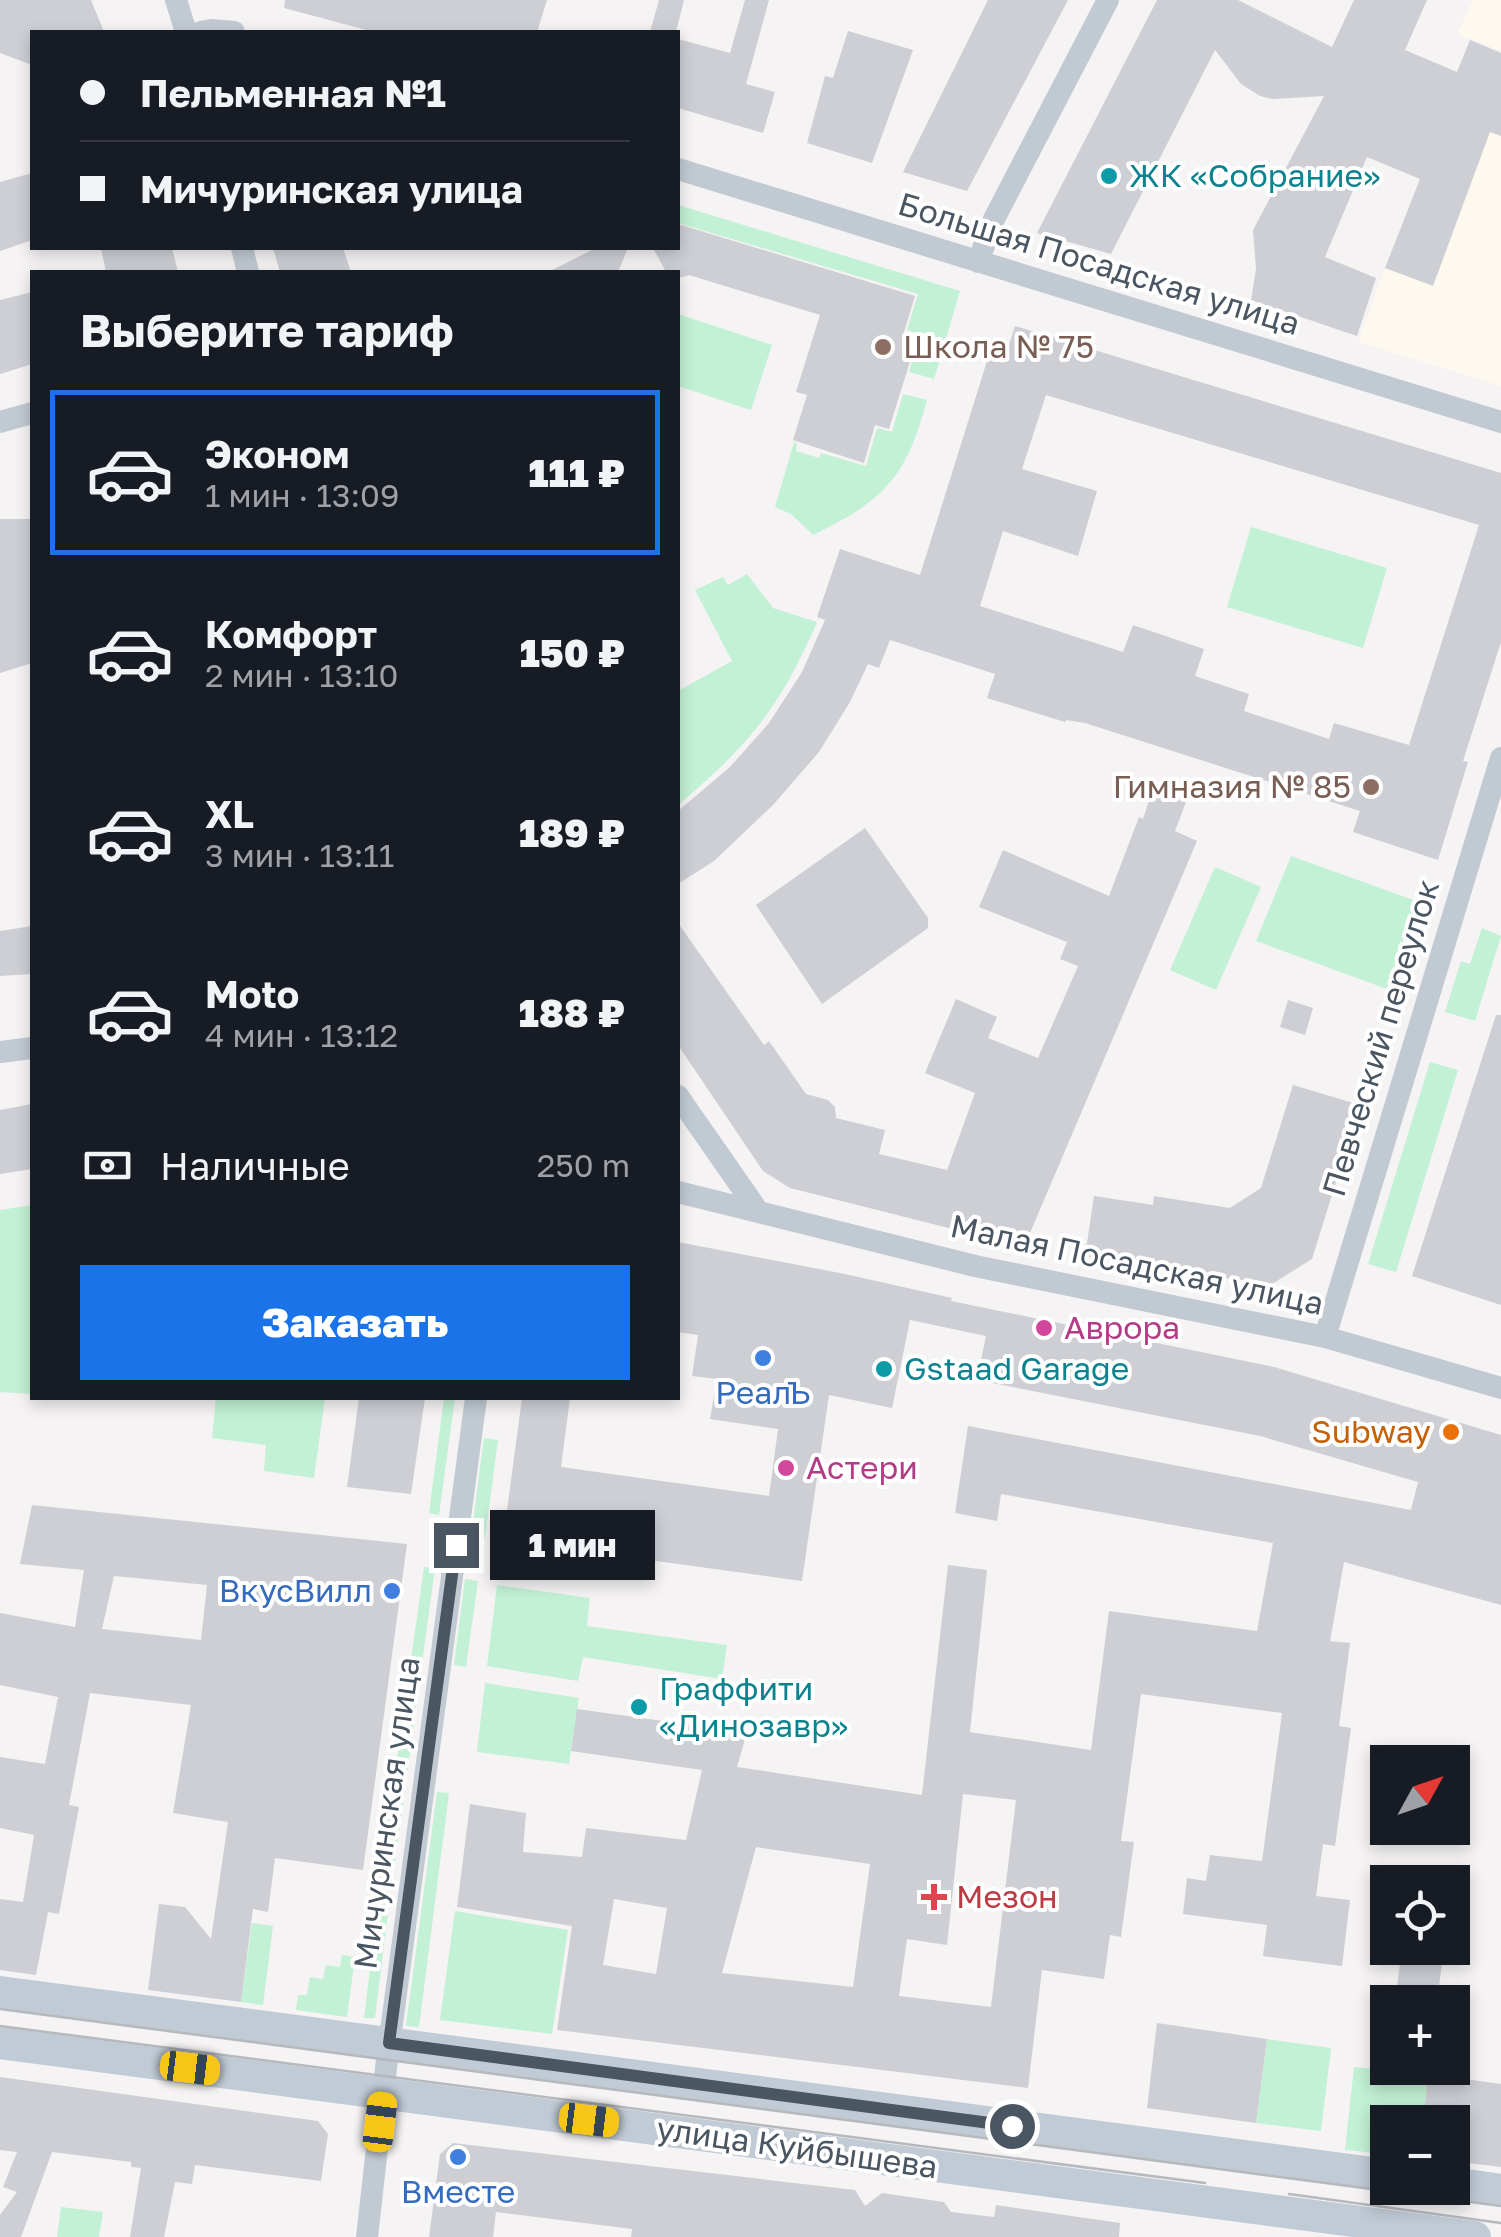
<!DOCTYPE html>
<html lang="ru">
<meta charset="utf-8">
<style>
:root{--surface:#171b24;--page:#20242c;--text:#f1f3f6;--muted:#9ea1a6;--line:#363941;--accent:#1a73e8}
body{margin:0;font-family:"Golos Text",sans-serif;background:var(--page);color:var(--text);height:100vh;display:flex;flex-direction:column;font-size:38px;white-space:nowrap}
*{box-sizing:border-box;margin:0}
p{font-size:32px;color:var(--muted)}
.icon{flex:none;width:55px;height:55px;fill:none;stroke:currentColor;stroke-width:2;stroke-linecap:round;stroke-linejoin:round}
.map{position:relative;flex:1;overflow:hidden}
.sheet{position:absolute;left:30px;top:270px;width:650px;height:1130px;display:flex;flex-direction:column;background:var(--surface);border-radius:0px;box-shadow:0 5px 15px #0003}
.sheet>*{flex:none}
.top-card{position:absolute;left:30px;top:30px;width:650px;height:220px;border-radius:0px;box-shadow:0 5px 15px #0003;display:grid;align-content:center;height:220px;padding:0 50px;background:var(--surface)}
.needle{width:65px;rotate:50deg}
.fabs{position:absolute;left:1370px;top:1745px;display:grid;gap:20px}
.fabs a{display:grid;place-items:center;width:100px;height:100px;border-radius:0px;background:var(--surface);box-shadow:0 5px 15px #0003;font-size:50px}
.end{position:absolute;width:45px;height:45px;margin:-22px;border:12px solid #4a5661;background:#fff;box-shadow:0 0 0 5px #fff}
.from{border-radius:50%}
.bubble{position:absolute;height:70px;border-radius:0px;background:var(--surface);box-shadow:0 5px 15px #0003;font-size:32px;font-weight:800;line-height:70px;text-align:center}
.car{position:absolute;width:30px;height:60px;margin:-30px -15px;border-radius:12px;box-shadow:0 0 8px 2px #0007;background:linear-gradient(#f5c518 24%,#345 0 40%,#f5c518 0 76%,#345 0 86%,#f5c518 0)}
.top-card b{display:flex;align-items:center;gap:35px;height:95px;font-size:38px}
.top-card b+b{border-top:2px solid var(--line)}
.top-card i{width:25px;height:25px;background:var(--text)}
ul{padding:0;list-style:none}
li{display:flex;align-items:center;gap:30px;height:165px;margin:0 20px 15px;padding:0 30px;border:5px solid transparent;border-radius:0px}
li div{flex:1}
li b{display:block;font-size:38px}
li em{font-style:normal;font-weight:800}
li.active{border-color:var(--accent)}
li>.icon{width:90px;height:90px;stroke-width:1.5}
h2{padding:0 50px;font-size:45px;line-height:120px}
.pay{display:flex;align-items:center;gap:25px;height:110px;padding:0 50px;font-size:38px}
.pay p{margin-inline-start:auto}
.button{display:flex;gap:20px;margin-top:auto;padding:20px 50px}
.button a{flex:1;height:115px;border-radius:0px;background:var(--accent);color:#fff;font-size:40px;font-weight:800;line-height:115px;text-align:center}
.map>svg:first-child{display:block}
.commercial{fill:#fdf9ef}
.green{fill:#c3f1d5}
.building{fill:#cdcfd5;fill-rule:evenodd}
.lines{fill:none;stroke-linecap:round;stroke-linejoin:round}
.street{stroke:#c1cad2;stroke-width:22}
.secondary{stroke:#c1cbd6;stroke-width:32}
.tram{stroke:#b5b8bd;stroke-width:2.5}
.route{stroke:#4a5661;stroke-width:12}
.culture-dot{fill:#0f9aa8;stroke:#fff;stroke-width:4}
.education-dot{fill:#8d6e63;stroke:#fff;stroke-width:4}
.hotel-dot{fill:#d1479c;stroke:#fff;stroke-width:4}
.shop-dot{fill:#3f7fe0;stroke:#fff;stroke-width:4}
.food-dot{fill:#e8710a;stroke:#fff;stroke-width:4}
.health-dot{fill:#e0444e;stroke:#fff;stroke-width:4}
.labels{text-anchor:middle;stroke-width:8;stroke-linejoin:round;paint-order:stroke}
.culture-label{font-size:32px;fill:#0d838f;stroke:#fff;text-anchor:start}
.street-label{font-size:32px;fill:#4a5661;stroke:#fff}
.education-label{font-size:32px;fill:#785e54;stroke:#fff;text-anchor:start}
.hotel-label{font-size:32px;fill:#b23c85;stroke:#fff;text-anchor:start}
.shop-label{font-size:32px;fill:#366cbe;stroke:#fff}
.food-label{font-size:32px;fill:#c56008;stroke:#fff;text-anchor:end}
.health-label{font-size:32px;fill:#be3a42;stroke:#fff;text-anchor:start}
</style>
<div class="map">
<svg width="1501" height="2237" viewBox="0 0 1501 2237">
<rect width="100%" height="100%" fill="#f5f3f3"/>
<!-- commercial -->
<path class="commercial" d="M 1473,0 L 1501,0 L 1501,51 L 1457,34 Z
M 1461,82 L 1501,99 L 1501,386 L 1358,342 L 1384,270 Z"/>
<!-- green -->
<path class="green" d="M 678,205 L 960,291 L 934,379 L 909,372 L 920,335 L 907,330 L 918,294 L 678,223 Z
M 678,314 L 772,345 L 751,410 L 678,386 Z
M 903,394 L 927,400 C 906,478 885,500 813,535 L 791,514 L 775,507 L 794,442 L 797,444 L 796,451 L 819,458 L 821,453 L 866,466 L 877,428 L 892,432 Z
M 1251,527 L 1387,568 L 1363,648 L 1227,607 Z
M 747,574 L 773,608 L 817,622 C 780,708 749,745 678,805 L 678,691 L 732,661 L 695,590 L 723,577 L 728,585 Z
M 1291,856 L 1416,901 L 1387,989 L 1256,941 Z
M 1215,867 L 1261,887 L 1216,990 L 1170,970 Z
M 1482,928 L 1501,936 L 1475,1021 L 1445,1012 L 1461,961 L 1470,964 Z
M 1430,1062 L 1458,1070 L 1396,1272 L 1368,1264 Z
M 32,1205 L 32,1394 L 0,1392 L 0,1210 Z
M 216,1398 L 325,1398 L 314,1478 L 264,1471 L 266,1445 L 212,1438 Z
M 444,1398 L 455,1398 L 439,1515 L 429,1513 Z
M 484,1438 L 498,1440 L 485,1538 L 471,1537 Z
M 424,1567 L 435,1568 L 394,1869 L 382,1867 Z
M 465,1579 L 478,1581 L 466,1667 L 454,1665 Z
M 497,1585 L 590,1598 L 587,1626 L 727,1645 L 722,1679 L 583,1657 L 578,1681 L 487,1666 Z
M 485,1683 L 579,1698 L 569,1764 L 477,1752 Z
M 437,1792 L 449,1793 L 419,2027 L 406,2026 Z
M 378,1903 L 389,1904 L 375,2018 L 364,2018 Z
M 455,1911 L 568,1930 L 552,2034 L 440,2020 Z
M 252,1923 L 273,1926 L 263,2005 L 241,2002 Z
M 342,1955 L 355,1957 L 347,2017 L 296,2010 L 298,1995 L 307,1995 L 310,1977 L 323,1979 L 326,1965 L 340,1967 Z
M 1267,2039 L 1331,2048 L 1321,2131 L 1256,2123 Z
M 1354,2067 L 1428,2075 L 1423,2122 L 1388,2122 L 1387,2154 L 1345,2150 Z
M 61,2207 L 103,2212 L 99,2237 L 57,2237 Z"/>
<!-- building -->
<path class="building" d="M 0,0 L 91,0 L 104,32 L 32,32 L 32,65 L 0,53 Z
M 285,0 L 547,0 L 537,32 L 374,32 L 284,8 Z
M 659,0 L 684,0 L 676,32 L 650,32 Z
M 745,0 L 769,0 L 746,84 L 775,92 L 763,133 L 678,108 L 678,39 L 730,53 Z
M 988,0 L 1068,0 L 967,191 L 903,172 Z
M 1157,0 L 1238,0 L 1332,47 L 1354,0 L 1427,0 L 1405,50 L 1457,72 L 1470,40 L 1501,53 L 1501,136 L 1490,132 L 1433,286 L 1385,268 L 1420,179 L 1367,157 L 1325,257 L 1376,278 L 1357,336 L 1251,300 L 1256,269 L 1253,230 L 1324,96 L 1272,99 L 1260,96 L 1241,84 L 1215,50 L 1111,254 L 1037,233 Z
M 848,31 L 913,50 L 872,163 L 807,143 L 825,76 L 833,78 Z
M 32,173 L 32,240 L 0,251 L 0,182 Z
M 678,224 L 915,296 L 904,332 L 918,336 L 889,429 L 875,425 L 864,463 L 793,440 L 807,395 L 796,392 L 820,315 L 689,275 L 679,278 L 678,272 L 666,272 L 653,248 L 678,248 Z
M 101,248 L 172,248 L 178,272 L 106,272 Z
M 273,248 L 343,248 L 351,272 L 280,272 Z
M 596,248 L 628,248 L 618,272 L 548,272 Z
M 32,292 L 32,364 L 0,374 L 0,300 Z
M 1015,326 L 1501,473 L 1501,642 L 1463,761 L 1468,762 L 1438,860 L 1353,832 L 1360,811 L 1085,723 L 1066,720 L 1065,722 L 987,698 L 995,674 L 890,640 L 879,668 L 868,664 L 850,702 L 819,752 L 773,805 L 714,861 L 678,884 L 678,811 L 730,767 L 769,723 L 802,672 L 825,620 L 817,617 L 840,549 L 920,575 L 988,358 L 1003,363 ZM 1046,395 L 1479,525 L 1409,745 L 1334,723 L 1329,739 L 1244,711 L 1249,694 L 1195,676 L 1204,649 L 1133,625 L 1123,652 L 980,606 L 1003,531 L 1078,556 L 1097,491 L 1022,469 Z
M 0,519 L 32,519 L 32,663 L 0,673 Z
M 1153,788 L 1186,802 L 1175,831 L 1197,841 L 1024,1247 L 790,1188 L 763,1171 L 678,1045 L 678,923 L 764,1045 L 769,1041 L 806,1094 L 828,1100 L 835,1107 L 836,1118 L 885,1130 L 879,1154 L 947,1170 L 975,1093 L 925,1073 L 956,999 L 997,1017 L 988,1038 L 1038,1058 L 1078,966 L 1060,959 L 1067,942 L 979,907 L 1003,850 L 1109,896 L 1139,817 L 1143,819 Z
M 865,828 L 928,918 L 928,928 L 822,1004 L 756,905 Z
M 32,926 L 32,974 L 0,976 L 0,931 Z
M 1288,1000 L 1313,1008 L 1305,1035 L 1280,1027 Z
M 1496,1015 L 1501,1015 L 1501,1305 L 1412,1276 Z
M 1293,1085 L 1360,1105 L 1312,1259 L 1272,1284 L 1110,1263 L 1111,1260 L 1085,1256 L 1094,1196 L 1153,1205 L 1154,1196 L 1230,1208 L 1261,1188 Z
M 32,1104 L 32,1169 L 0,1174 L 0,1110 Z
M 678,1242 L 845,1274 L 952,1298 L 951,1301 L 1274,1367 L 1501,1435 L 1501,1605 L 1344,1562 L 1330,1641 L 1350,1643 L 1339,1726 L 1351,1728 L 1335,1846 L 1323,1844 L 1316,1896 L 1350,1900 L 1342,1966 L 1263,1956 L 1267,1925 L 1183,1914 L 1187,1878 L 1206,1881 L 1210,1855 L 1262,1861 L 1282,1713 L 1141,1694 L 1121,1841 L 1134,1842 L 1121,1937 L 1110,1935 L 1104,1979 L 1042,1970 L 1028,2088 L 557,2030 L 572,1926 L 457,1907 L 470,1804 L 526,1813 L 523,1852 L 582,1857 L 586,1828 L 686,1840 L 702,1770 L 571,1751 L 577,1709 L 713,1728 L 713,1725 L 747,1732 L 737,1767 L 922,1795 L 948,1565 L 987,1570 L 970,1732 L 1091,1750 L 1109,1611 L 1257,1631 L 1273,1543 L 1001,1494 L 997,1521 L 955,1513 L 968,1426 L 1411,1510 L 1418,1482 L 1260,1436 L 977,1380 L 986,1336 L 910,1320 L 892,1408 L 829,1395 L 802,1581 L 503,1540 L 522,1398 L 570,1398 L 561,1467 L 769,1496 L 778,1429 L 710,1419 L 717,1379 L 692,1376 L 698,1335 L 678,1332 ZM 963,1794 L 1016,1800 L 991,2007 L 899,1996 L 907,1939 L 947,1945 ZM 756,1847 L 870,1864 L 853,1987 L 722,1973 ZM 614,1899 L 667,1908 L 656,1974 L 603,1965 Z
M 359,1398 L 425,1398 L 411,1494 L 347,1487 Z
M 32,1505 L 407,1544 L 363,1870 L 275,1858 L 268,1912 L 253,1909 L 241,2002 L 148,1990 L 159,1904 L 185,1907 L 211,1939 L 228,1822 L 173,1813 L 191,1705 L 90,1693 L 69,1805 L 79,1807 L 59,1914 L 48,1912 L 36,1975 L 0,1970 L 0,1899 L 23,1902 L 34,1835 L 0,1828 L 0,1757 L 45,1764 L 58,1697 L 0,1685 L 0,1613 L 75,1627 L 84,1570 L 20,1564 ZM 114,1576 L 207,1585 L 201,1640 L 102,1629 Z
M 1402,1948 L 1444,1948 L 1437,2002 L 1395,2002 Z
M 1157,2023 L 1267,2039 L 1256,2123 L 1147,2108 Z
M 1429,2068 L 1467,2068 L 1465,2079 L 1501,2084 L 1501,2167 L 1452,2161 L 1452,2122 L 1423,2122 Z
M 0,2077 L 318,2121 L 328,2134 L 321,2181 L 195,2165 L 192,2184 L 175,2182 L 164,2237 L 130,2237 L 141,2168 L 131,2167 L 131,2162 L 52,2152 L 21,2237 L 0,2237 L 0,2215 L 17,2192 L 3,2187 L 17,2152 L 0,2150 Z
M 453,2143 L 855,2190 L 865,2206 L 882,2193 L 944,2202 L 951,2212 L 994,2217 L 996,2205 L 1120,2223 L 1119,2237 L 631,2237 L 632,2229 L 496,2212 L 493,2237 L 429,2237 L 440,2154 Z"/>
<g class="lines">
<!-- street -->
<path class="street" d="M 176,0 L 186,32
M 201,32 L 211,30 L 234,32
M 678,169 L 1501,422
M 242,248 L 248,272
M 978,262 L 994,219 L 1108,0
M 0,422 L 32,413
M 0,1052 L 32,1048
M 678,1096 L 758,1211
M 678,1192 L 975,1266 L 1325,1337 L 1501,1388
M 1325,1337 L 1501,758
M 367,2237 L 386,2068 L 476,1398"/>
<!-- secondary -->
<path class="secondary" d="M 0,1992 L 1388,2175
M 0,2043 L 1475,2237
M 1452,2183 L 1501,2190"/>
<!-- tram -->
<path class="tram" d="M 0,2009 L 1501,2206
M 0,2026 L 1205,2183
M 1289,2194 L 1501,2223"/>
</g>
<g class="lines">
<!-- route -->
<path class="route" d="M 456,1545 L 389,2043 L 1012,2126"/>
</g>
<!-- markers -->
<g class="culture-dot">
<circle cx="1109" cy="176" r="10"/>
<circle cx="884" cy="1369" r="10"/>
<circle cx="639" cy="1707" r="10"/>
</g>
<g class="education-dot">
<circle cx="883" cy="347" r="10"/>
<circle cx="1371" cy="787" r="10"/>
</g>
<g class="hotel-dot">
<circle cx="1044" cy="1328" r="10"/>
<circle cx="786" cy="1468" r="10"/>
</g>
<g class="shop-dot">
<circle cx="763" cy="1358" r="10"/>
<circle cx="392" cy="1591" r="10"/>
<circle cx="458" cy="2157" r="10"/>
</g>
<circle class="food-dot" cx="1451" cy="1432" r="10"/>
<path class="health-dot" d="M929 1882h10v10h10v10h-10v10h-10v-10h-10v-10h10z"/>
<g class="labels">
<!-- culture labels -->
<g class="culture-label">
<text x="1129" y="187">ЖК «Собрание»</text>
<text x="904" y="1380">Gstaad Garage</text>
<text x="659" y="1700">Граффити<tspan x="659" dy="37">«Динозавр»</tspan></text>
</g>
<!-- street labels -->
<g class="street-label">
<text transform="translate(1099 264) rotate(17)" y="11">Большая Посадская улица</text>
<text transform="translate(1381 1038) rotate(-73)" y="11">Певческий переулок</text>
<text transform="translate(1137 1265) rotate(12)" y="11">Малая Посадская улица</text>
<text transform="translate(387 1813) rotate(-82)" y="11">Мичуринская улица</text>
<text transform="translate(797 2148) rotate(8)" y="11">улица Куйбышева</text>
</g>
<!-- education labels -->
<g class="education-label">
<text x="903" y="358">Школа № 75</text>
<text x="1351" y="798" text-anchor="end">Гимназия № 85</text>
</g>
<!-- hotel labels -->
<g class="hotel-label">
<text x="1064" y="1339">Аврора</text>
<text x="806" y="1479">Астери</text>
</g>
<!-- shop labels -->
<g class="shop-label">
<text x="763" y="1404">РеалЪ</text>
<text x="372" y="1602" text-anchor="end">ВкусВилл</text>
<text x="458" y="2203">Вместе</text>
</g>
<!-- food labels -->
<g class="food-label">
<text x="1431" y="1443">Subway</text>
</g>
<!-- health labels -->
<g class="health-label">
<text x="956" y="1908">Мезон</text>
</g>
</g>
</svg>
<div class="fabs">
<a><svg class="needle" viewBox="-14 -14 28 28"><path d="M0-13l5 13h-10z" fill="#e53935"/><path d="M0 13l5-13h-10z" fill="#9ea1a6"/></svg></a>
<a><svg class="icon" aria-label="locate" viewBox="0 0 24 24"><circle cx="12" cy="12" r="6"/><path d="M12 2v4M12 18v4M2 12h4M18 12h4"/></svg></a>
<a>+</a>
<a>−</a>
</div>
<i class="end from" style="left:1012px;top:2126px"></i>
<i class="end" style="left:456px;top:1545px"></i>
<div class="bubble" style="left:490px;top:1510px;width:165px">1 мин</div>
<i class="car" style="left:190px;top:2068px;rotate:97deg"></i>
<i class="car" style="left:589px;top:2120px;rotate:97deg"></i>
<i class="car" style="left:380px;top:2122px;rotate:7deg"></i>
<div class="top-card">
<b><i class="from"></i>Пельменная №1</b>
<b><i></i>Мичуринская улица</b>
</div>
<section class="sheet">
<h2>Выберите тариф</h2>
<ul>
<li class="active"><svg class="icon" aria-label="car" viewBox="0 0 24 24"><path d="M5 17H2v-5l4-1 3-4h7l3 4 3 1v5h-3M9 17h6M6 11h13"/><circle cx="7" cy="17" r="2"/><circle cx="17" cy="17" r="2"/></svg><div><b>Эконом</b><p>1 мин · 13:09</p></div><em>111 ₽</em></li>
<li><svg class="icon" aria-label="car" viewBox="0 0 24 24"><path d="M5 17H2v-5l4-1 3-4h7l3 4 3 1v5h-3M9 17h6M6 11h13"/><circle cx="7" cy="17" r="2"/><circle cx="17" cy="17" r="2"/></svg><div><b>Комфорт</b><p>2 мин · 13:10</p></div><em>150 ₽</em></li>
<li><svg class="icon" aria-label="car" viewBox="0 0 24 24"><path d="M5 17H2v-5l4-1 3-4h7l3 4 3 1v5h-3M9 17h6M6 11h13"/><circle cx="7" cy="17" r="2"/><circle cx="17" cy="17" r="2"/></svg><div><b>XL</b><p>3 мин · 13:11</p></div><em>189 ₽</em></li>
<li><svg class="icon" aria-label="car" viewBox="0 0 24 24"><path d="M5 17H2v-5l4-1 3-4h7l3 4 3 1v5h-3M9 17h6M6 11h13"/><circle cx="7" cy="17" r="2"/><circle cx="17" cy="17" r="2"/></svg><div><b>Moto</b><p>4 мин · 13:12</p></div><em>188 ₽</em></li>
</ul>
<div class="pay"><svg class="icon" aria-label="cash" viewBox="0 0 24 24"><path d="M3 7h18v10H3z"/><circle cx="12" cy="12" r="2"/></svg>Наличные<p>250 m</p></div>
<div class="button"><a>Заказать</a></div>
</section>
</div>
